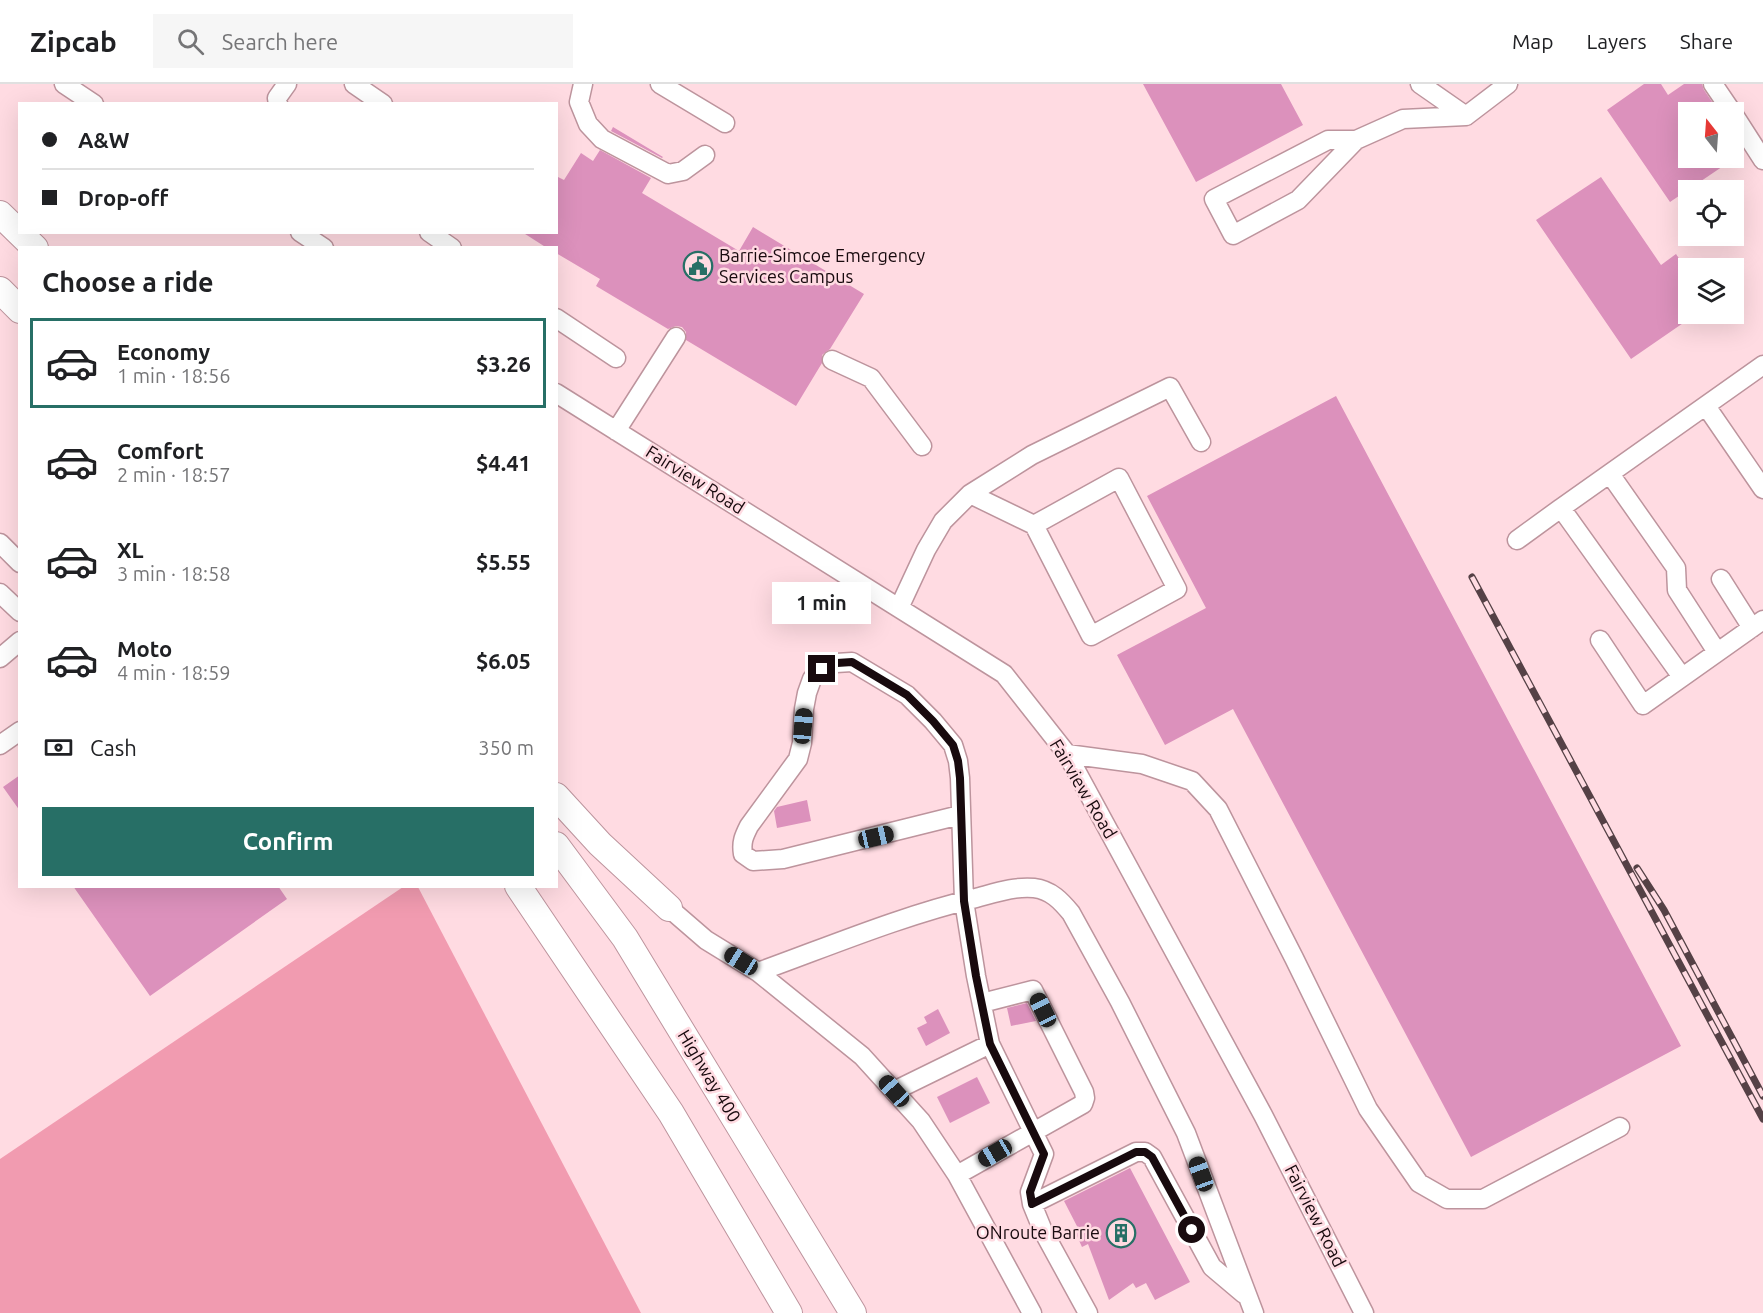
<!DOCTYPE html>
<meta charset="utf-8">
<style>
:root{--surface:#fff;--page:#f6f6f6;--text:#202124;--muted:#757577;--line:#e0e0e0;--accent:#276f66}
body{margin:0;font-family:Ubuntu,sans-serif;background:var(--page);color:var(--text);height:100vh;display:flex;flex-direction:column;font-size:22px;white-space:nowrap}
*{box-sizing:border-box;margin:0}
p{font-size:20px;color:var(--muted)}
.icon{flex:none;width:33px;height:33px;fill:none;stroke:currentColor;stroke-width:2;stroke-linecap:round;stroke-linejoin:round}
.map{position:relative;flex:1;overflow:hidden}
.drawer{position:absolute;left:18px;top:162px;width:540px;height:642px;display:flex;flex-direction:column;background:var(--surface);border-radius:0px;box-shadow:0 6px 24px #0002}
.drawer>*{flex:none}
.hud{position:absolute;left:18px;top:18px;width:540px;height:132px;border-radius:0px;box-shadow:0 6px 24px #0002;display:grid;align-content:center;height:132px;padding:0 24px;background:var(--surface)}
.needle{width:39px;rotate:343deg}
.controls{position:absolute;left:1678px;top:18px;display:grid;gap:12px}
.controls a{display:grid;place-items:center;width:66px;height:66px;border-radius:0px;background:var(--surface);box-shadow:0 6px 24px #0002;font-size:30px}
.end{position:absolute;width:27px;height:27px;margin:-14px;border:8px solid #180a0e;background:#fff;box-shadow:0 0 0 3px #fff}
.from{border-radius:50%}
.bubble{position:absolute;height:42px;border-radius:0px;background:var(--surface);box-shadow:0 6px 24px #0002;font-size:20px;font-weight:700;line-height:42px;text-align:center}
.car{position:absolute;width:18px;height:36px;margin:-18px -9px;border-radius:8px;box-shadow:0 0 4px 2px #0007;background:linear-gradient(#222 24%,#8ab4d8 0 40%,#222 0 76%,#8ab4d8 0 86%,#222 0)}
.hud b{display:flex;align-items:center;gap:21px;height:57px;font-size:22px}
.hud b+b{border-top:2px solid var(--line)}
.hud i{width:15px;height:15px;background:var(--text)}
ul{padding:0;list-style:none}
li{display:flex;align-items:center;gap:18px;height:90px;margin:0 12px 9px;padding:0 12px;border:3px solid transparent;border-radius:0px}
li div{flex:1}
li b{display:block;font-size:22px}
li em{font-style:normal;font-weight:700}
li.selected{border-color:var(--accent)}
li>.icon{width:54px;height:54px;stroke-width:1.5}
h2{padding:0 24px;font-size:27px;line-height:72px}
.pay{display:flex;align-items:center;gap:15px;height:66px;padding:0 24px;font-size:22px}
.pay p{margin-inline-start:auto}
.action{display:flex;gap:12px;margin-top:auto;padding:12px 24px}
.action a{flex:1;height:69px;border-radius:0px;background:var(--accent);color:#fff;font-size:24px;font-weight:700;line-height:69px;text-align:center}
header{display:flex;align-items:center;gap:36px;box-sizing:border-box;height:84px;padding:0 30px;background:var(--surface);border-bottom:2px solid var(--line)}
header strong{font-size:28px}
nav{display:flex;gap:33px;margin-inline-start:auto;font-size:21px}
.search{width:420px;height:54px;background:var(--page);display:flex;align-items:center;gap:15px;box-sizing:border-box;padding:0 21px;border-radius:0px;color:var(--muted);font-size:22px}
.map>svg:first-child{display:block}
.forest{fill:#f19bb0}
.building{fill:#dc91bc}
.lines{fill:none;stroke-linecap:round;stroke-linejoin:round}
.minor-casing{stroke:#bd949d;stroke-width:21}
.highway-casing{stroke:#bd949d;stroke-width:28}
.minor{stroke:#fff;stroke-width:18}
.highway{stroke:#fff;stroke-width:26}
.rail-casing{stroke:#554146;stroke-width:7}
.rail{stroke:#ffdbe2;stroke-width:4.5;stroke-dasharray:14;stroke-linecap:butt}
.route{stroke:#180a0e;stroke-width:8}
.labels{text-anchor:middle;stroke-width:5;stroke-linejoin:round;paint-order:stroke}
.poi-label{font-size:18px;fill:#180a0e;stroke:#ffdbe2;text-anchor:start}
.street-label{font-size:18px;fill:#180a0e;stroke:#ffdbe2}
</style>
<header>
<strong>Zipcab</strong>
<div class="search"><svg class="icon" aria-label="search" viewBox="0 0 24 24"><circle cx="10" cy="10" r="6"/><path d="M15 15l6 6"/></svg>Search here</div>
<nav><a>Map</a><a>Layers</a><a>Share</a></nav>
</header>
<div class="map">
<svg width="1763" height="1229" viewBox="0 0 1763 1229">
<rect width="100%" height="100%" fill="#ffdbe2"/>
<!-- forest -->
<path class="forest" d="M 403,803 L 418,803 L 641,1229 L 0,1229 L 0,1075 Z"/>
<!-- building -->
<path class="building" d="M 1143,0 L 1281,0 L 1303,41 L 1196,98 Z
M 1644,0 L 1661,0 L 1668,11 L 1684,0 L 1702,0 L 1704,6 L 1719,28 L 1689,28 L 1689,74 L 1734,74 L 1734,52 L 1744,68 L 1670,118 L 1607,26 Z
M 613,43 L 663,73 L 662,74 L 611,47 Z
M 600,66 L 651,94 L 642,109 L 739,167 L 753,143 L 864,210 L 830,265 L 822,271 L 822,279 L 796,322 L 686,256 L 686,248 L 682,243 L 676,242 L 668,245 L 596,202 L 600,195 L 556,169 L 556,164 L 547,164 L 522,148 L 556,148 L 556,92 L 564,96 L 581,69 L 593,77 Z
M 1601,93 L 1661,181 L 1676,170 L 1689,189 L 1689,235 L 1631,275 L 1536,136 Z
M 1336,312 L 1681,962 L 1471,1073 L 1233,625 L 1165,661 L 1117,571 L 1206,524 L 1147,412 Z
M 20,691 L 20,727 L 3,703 Z
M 807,716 L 811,737 L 777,744 L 774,727 L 777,723 Z
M 73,802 L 278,802 L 287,815 L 150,912 Z
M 1027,919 L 1036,937 L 1011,942 L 1007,924 Z
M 938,925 L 950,949 L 926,962 L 917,944 L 927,939 L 924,933 Z
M 977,993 L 990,1019 L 950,1039 L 937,1013 Z
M 1130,1084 L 1190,1198 L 1155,1216 L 1146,1199 L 1136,1204 L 1133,1199 L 1109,1216 L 1088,1160 L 1082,1163 L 1076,1150 L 1080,1148 L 1064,1117 Z"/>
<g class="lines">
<!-- minor casing -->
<g class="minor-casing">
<path id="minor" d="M 64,0 L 94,20
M 354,0 L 383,20
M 583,0 L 579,18 L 588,40 L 602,55 L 668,90 L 683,87 L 705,71
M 660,0 L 725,39
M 1420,0 L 1466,32
M 1713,0 L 1732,28
M 278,20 L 277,14 L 287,0
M 1734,31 L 1763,76
M 1466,32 L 1508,0
M 1356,56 L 1298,116 L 1233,151 L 1214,115 L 1328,56 L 1356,56 L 1403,35 L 1466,32
M 300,148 L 324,164
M 429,148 L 452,164
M 556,234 L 616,274
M 832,276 L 871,294 L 922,362
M 556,309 L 1004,590 L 1067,670 L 1263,1031 L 1364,1229
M 1706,322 L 1763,405
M 616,347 L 676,253
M 1610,390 L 1676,484 L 1677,506 L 1717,568
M 970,410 L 1034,441 L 1119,394 L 1177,505 L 1091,552 L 1034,441
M 1561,424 L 1763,281
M 1517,456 L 1561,424 L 1682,593
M 0,459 L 20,479
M 1721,495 L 1752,544
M 0,509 L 20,528
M 899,524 L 926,466 L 943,437 L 970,410 L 1032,371 L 1170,303 L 1201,358
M 1600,556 L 1643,621 L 1763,536
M 0,574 L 20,557
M 0,661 L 20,647
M 1067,670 L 1142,680 L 1192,697 L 1218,725 L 1294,874 L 1368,1025 L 1419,1099 L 1447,1115 L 1483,1115 L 1620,1043
M 960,731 L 783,775 L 753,777 L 743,770 C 741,758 744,752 749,742 L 798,675 L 802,659 L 804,625 L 807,609 L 812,595 L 822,585 L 836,579 L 852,578 L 907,611 L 933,637 L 953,661 L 958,677 L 960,694 L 964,817 L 976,892 L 990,960 L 1044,1070 L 1030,1108 L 1032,1120 L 1043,1147 L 1088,1229
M 669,824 L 706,856 L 758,888 L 862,972 L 921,1037 L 957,1091 L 1032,1229
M 758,888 C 830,862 901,832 976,814 C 995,809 1015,802 1034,804 C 1051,806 1061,817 1071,829 L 1120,918 L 1186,1049 L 1254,1229
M 894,1007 L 990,960
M 957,1091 L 1083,1020 L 1085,1014 L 1084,1008 L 1033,906 L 982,919
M 1032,1120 L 1136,1068 L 1145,1068 L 1152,1073 L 1212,1183 L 1244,1210"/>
</g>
<!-- highway casing -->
<g class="highway-casing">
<path id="highway" d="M 0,130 L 35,164
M 0,206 L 20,226
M 556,712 L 600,760 L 669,824
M 556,761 L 625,854 L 853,1229
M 518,802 L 671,1029 L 789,1229"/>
</g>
<!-- minor -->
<use href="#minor" class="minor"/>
<!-- highway -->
<use href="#highway" class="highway"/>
<!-- rail casing -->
<g class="rail-casing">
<path id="rail" d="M 1472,493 L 1763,1035
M 1637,784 L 1664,826 L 1763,1012"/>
</g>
<!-- rail -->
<use href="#rail" class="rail"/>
</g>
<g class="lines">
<!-- route -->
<path class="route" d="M 822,585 L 837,579 L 852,578 L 907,611 L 933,637 L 953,661 L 958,677 L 960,694 L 964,817 L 976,892 L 990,960 L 1044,1070 L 1030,1108 L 1032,1120 L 1136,1068 L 1145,1068 L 1152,1073 L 1192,1146"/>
</g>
<!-- icons -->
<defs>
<g id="civic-ring" transform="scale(1.5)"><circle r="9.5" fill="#ffdbe2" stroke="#276f66" stroke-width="1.5"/><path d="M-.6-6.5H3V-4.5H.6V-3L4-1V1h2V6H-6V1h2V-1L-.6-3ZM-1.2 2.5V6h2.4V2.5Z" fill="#276f66"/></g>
<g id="building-ring" transform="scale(1.5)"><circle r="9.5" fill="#ffdbe2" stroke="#276f66" stroke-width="1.5"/><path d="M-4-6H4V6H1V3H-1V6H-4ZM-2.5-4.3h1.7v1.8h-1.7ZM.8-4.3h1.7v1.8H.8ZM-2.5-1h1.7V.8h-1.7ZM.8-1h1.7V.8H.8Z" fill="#276f66"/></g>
</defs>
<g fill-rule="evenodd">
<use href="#civic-ring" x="698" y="182"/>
<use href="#building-ring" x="1121" y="1149"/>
</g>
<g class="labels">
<!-- poi labels -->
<g class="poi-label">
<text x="719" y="178">Barrie-Simcoe Emergency<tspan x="719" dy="21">Services Campus</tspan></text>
<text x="1100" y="1155" text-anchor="end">ONroute Barrie</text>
</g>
<!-- street labels -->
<g class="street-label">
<text transform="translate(695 396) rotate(32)" y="6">Fairview Road</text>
<text transform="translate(1083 705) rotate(59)" y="6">Fairview Road</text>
<text transform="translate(709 992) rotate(59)" y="6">Highway 400</text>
<text transform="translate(1315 1132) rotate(63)" y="6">Fairview Road</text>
</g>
</g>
</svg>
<div class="controls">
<a><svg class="needle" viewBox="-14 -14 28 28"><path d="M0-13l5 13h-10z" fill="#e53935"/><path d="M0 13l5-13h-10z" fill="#757577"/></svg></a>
<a><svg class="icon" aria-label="locate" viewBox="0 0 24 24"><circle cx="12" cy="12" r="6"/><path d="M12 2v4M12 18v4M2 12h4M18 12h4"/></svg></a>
<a><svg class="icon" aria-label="layers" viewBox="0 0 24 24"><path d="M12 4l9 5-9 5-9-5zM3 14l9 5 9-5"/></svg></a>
</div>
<i class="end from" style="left:1192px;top:1146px"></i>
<i class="end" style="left:822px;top:585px"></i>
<div class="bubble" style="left:772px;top:498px;width:99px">1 min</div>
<i class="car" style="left:803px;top:642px;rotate:5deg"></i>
<i class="car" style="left:876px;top:753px;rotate:77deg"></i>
<i class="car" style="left:741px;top:877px;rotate:302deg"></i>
<i class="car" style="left:1043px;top:926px;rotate:334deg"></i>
<i class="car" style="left:894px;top:1007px;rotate:318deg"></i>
<i class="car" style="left:995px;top:1069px;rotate:240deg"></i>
<i class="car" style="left:1201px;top:1090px;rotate:340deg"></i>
<div class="hud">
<b><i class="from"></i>A&amp;W</b>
<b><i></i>Drop-off</b>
</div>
<section class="drawer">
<h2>Choose a ride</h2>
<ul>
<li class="selected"><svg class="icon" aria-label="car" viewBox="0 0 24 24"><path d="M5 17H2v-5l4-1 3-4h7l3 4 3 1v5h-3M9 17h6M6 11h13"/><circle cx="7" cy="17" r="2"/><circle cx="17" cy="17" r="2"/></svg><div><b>Economy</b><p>1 min · 18:56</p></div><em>$3.26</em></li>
<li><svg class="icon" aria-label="car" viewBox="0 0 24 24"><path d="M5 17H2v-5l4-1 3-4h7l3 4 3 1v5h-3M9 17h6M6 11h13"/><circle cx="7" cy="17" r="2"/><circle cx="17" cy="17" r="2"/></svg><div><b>Comfort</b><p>2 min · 18:57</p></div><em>$4.41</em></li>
<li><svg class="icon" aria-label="car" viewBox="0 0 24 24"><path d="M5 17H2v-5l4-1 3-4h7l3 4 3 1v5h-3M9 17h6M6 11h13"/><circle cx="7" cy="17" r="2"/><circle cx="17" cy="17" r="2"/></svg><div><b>XL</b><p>3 min · 18:58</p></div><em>$5.55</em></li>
<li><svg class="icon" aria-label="car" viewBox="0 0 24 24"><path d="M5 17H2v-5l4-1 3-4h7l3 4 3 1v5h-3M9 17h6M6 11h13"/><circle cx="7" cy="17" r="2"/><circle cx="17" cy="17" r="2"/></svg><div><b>Moto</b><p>4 min · 18:59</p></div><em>$6.05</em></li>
</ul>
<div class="pay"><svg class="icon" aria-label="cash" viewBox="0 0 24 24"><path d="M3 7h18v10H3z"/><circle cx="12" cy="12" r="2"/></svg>Cash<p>350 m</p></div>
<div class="action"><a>Confirm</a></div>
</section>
</div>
